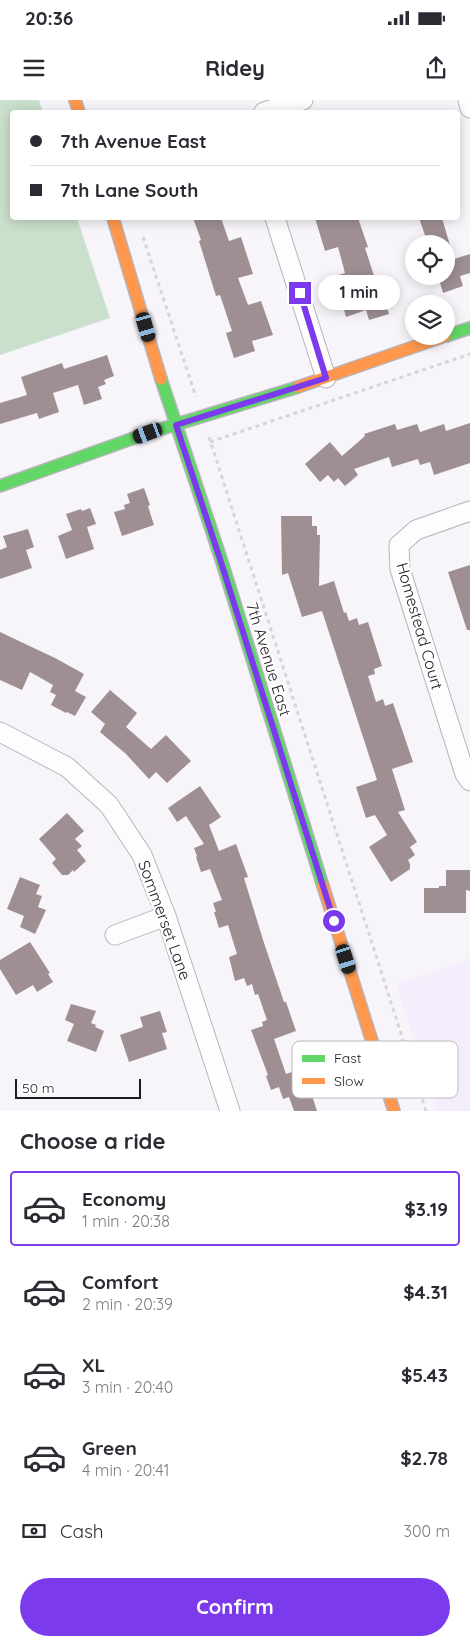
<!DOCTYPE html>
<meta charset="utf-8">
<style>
:root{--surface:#fff;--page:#f7f7f7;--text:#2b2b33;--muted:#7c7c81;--line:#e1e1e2;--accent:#7c3aed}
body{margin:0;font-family:Quicksand,sans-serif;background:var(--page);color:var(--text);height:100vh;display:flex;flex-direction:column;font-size:19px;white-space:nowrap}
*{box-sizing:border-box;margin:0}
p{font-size:16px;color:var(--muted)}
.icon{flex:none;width:28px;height:28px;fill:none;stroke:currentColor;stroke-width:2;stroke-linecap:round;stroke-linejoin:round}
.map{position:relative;height:1011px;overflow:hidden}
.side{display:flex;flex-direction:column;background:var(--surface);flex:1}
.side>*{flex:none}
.guide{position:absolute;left:10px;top:10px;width:450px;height:110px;border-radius:5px;box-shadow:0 2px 12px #0003;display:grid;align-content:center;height:110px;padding:0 20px;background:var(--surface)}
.fabs{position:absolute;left:405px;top:135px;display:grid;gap:10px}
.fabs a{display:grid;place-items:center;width:50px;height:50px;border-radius:50%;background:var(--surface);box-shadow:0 2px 12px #0003;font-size:25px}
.scale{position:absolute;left:15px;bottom:12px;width:126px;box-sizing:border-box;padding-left:5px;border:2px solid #1f1b22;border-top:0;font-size:14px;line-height:18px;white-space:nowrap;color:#1f1b22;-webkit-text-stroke:4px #fff;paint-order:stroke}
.end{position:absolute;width:22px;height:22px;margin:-11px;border:6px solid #7c3aed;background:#fff;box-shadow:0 0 0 2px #fff}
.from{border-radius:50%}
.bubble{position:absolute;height:35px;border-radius:18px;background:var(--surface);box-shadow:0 2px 12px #0003;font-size:16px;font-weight:700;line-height:35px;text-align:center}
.car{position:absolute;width:15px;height:30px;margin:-15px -8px;border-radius:6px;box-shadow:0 0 4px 1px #0007;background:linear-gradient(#222 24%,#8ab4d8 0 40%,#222 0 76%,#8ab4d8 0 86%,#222 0)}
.guide b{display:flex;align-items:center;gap:18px;height:48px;font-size:19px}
.guide b+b{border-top:1px solid var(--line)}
.guide i{width:12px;height:12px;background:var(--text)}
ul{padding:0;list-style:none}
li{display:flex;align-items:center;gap:15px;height:75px;margin:0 10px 8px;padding:0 10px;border:2px solid transparent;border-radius:5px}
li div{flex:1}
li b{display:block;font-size:19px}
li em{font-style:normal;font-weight:700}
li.active{border-color:var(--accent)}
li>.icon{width:45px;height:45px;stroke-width:1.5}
h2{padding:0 20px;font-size:22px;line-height:60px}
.pay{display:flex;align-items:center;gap:12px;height:55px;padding:0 20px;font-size:19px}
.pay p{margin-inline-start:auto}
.primary-button{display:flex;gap:10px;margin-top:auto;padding:10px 20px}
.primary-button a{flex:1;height:58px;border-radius:30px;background:var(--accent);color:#fff;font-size:20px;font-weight:700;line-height:58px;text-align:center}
.status{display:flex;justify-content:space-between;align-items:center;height:35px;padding:0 25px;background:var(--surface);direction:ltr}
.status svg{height:14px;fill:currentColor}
header{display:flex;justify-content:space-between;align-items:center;height:65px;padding:0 20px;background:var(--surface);font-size:22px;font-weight:700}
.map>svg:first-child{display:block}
.built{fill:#f5edfc}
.green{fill:#cadfcc}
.building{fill:#9f8f93}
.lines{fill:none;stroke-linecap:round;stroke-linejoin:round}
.street-casing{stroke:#b7b4ba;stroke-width:21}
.fast-casing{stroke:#b7b4ba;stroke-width:14}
.slow-casing{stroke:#b7b4ba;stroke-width:14}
.path{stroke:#d7d5d8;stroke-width:3;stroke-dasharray:4 4;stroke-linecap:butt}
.street{stroke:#fefdfe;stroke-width:19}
.fast{stroke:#63d668;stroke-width:11}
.slow{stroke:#ff974d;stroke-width:11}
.route{stroke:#7c3aed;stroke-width:6}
.labels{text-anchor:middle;stroke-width:5;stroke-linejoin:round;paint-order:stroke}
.street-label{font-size:16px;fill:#1f1b22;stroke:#fff}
.key{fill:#fff;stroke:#bcbbbd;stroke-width:1}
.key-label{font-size:14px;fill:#1f1b22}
</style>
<div class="status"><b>20:36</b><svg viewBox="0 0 49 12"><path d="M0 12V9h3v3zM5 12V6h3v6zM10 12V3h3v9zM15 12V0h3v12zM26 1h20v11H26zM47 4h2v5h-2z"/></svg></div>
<header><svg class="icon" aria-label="menu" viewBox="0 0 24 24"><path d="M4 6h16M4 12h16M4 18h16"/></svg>Ridey<svg class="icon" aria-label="share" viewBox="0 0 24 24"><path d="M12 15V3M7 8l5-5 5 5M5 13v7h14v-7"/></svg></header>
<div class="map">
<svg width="470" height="1011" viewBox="0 0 470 1011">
<rect width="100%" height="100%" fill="#f7f4fa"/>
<!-- built -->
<path class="built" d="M 470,859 L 470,1011 L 437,1011 L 396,884 Z"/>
<!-- green -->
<path class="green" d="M 0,0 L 39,0 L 43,12 L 12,12 L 12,118 L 77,118 L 110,218 L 0,255 Z"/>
<!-- building -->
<path class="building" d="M 193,118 L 221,118 L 229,141 L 241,137 L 253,174 L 238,178 L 248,205 L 261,201 L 273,235 L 252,241 L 255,251 L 234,258 L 226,233 L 232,231 L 220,195 L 216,196 L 199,141 L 201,140 Z
M 315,118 L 358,118 L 368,147 L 365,148 L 378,188 L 381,188 L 389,214 L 369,220 L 366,210 L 346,217 L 339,191 L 335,192 L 330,178 L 345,173 L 338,147 L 325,151 Z
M 419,118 L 442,118 L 454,159 L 470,154 L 470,173 L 460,176 L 463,186 L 443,193 L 438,176 L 446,176 L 446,144 L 428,144 Z
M 107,255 L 114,276 L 104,280 L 106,284 L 98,287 L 102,299 L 84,305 L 78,285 L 53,293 L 59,312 L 39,319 L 37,313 L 0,324 L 0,303 L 27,295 L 21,277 L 62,263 L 64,269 Z
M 470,323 L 470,363 L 434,375 L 430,362 L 420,365 L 418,359 L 392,367 L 389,357 L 354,369 L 358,375 L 345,386 L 338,378 L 334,382 L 328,375 L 320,382 L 305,364 L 330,342 L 342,356 L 365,336 L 364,334 L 395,324 L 397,330 L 417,324 L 420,332 L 444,324 L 446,331 Z
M 144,388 L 150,405 L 148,406 L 154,425 L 122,436 L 114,412 L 125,409 L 124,405 L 130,403 L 127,394 Z
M 90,408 L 96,424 L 87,427 L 94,449 L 66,459 L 58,436 L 72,430 L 66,414 L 81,409 L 82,411 Z
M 281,416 L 312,416 L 312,426 L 317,426 L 317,435 L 320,435 L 319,486 L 334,481 L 344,513 L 346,512 L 349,521 L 357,518 L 359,525 L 368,522 L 382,566 L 374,569 L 375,574 L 368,576 L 376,602 L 383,599 L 385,606 L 393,603 L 413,662 L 392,669 L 405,710 L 398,712 L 417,742 L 410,747 L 415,755 L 408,760 L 410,764 L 410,769 L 391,782 L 369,747 L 387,735 L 375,715 L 366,718 L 356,687 L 377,680 L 322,511 L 302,517 L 288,473 L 282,475 Z
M 28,429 L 34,447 L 26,450 L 32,468 L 0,479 L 0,450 L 7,447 L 3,436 Z
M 470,465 L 470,530 L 467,530 L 448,472 Z
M 0,532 L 55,558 L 84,574 L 75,591 L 86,597 L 75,616 L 67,612 L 66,613 L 51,605 L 56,595 L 50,592 L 53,585 L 30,572 L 22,590 L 0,580 Z
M 110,590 L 137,613 L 126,627 L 151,649 L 166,635 L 191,661 L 167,683 L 156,672 L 149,679 L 126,654 L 100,632 L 105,624 L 91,612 Z
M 200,686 L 221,717 L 209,725 L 219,751 L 236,744 L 248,777 L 244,778 L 264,843 L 284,902 L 286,902 L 296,931 L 274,939 L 286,974 L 303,968 L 317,1011 L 294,1011 L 289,997 L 283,999 L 279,987 L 271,990 L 266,976 L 268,975 L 251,930 L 263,926 L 262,922 L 267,920 L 258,894 L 255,895 L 252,884 L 247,886 L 244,878 L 235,881 L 229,857 L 237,854 L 228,825 L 219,828 L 214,812 L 216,812 L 213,803 L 222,800 L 210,769 L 201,772 L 196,757 L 197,756 L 194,748 L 204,744 L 186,716 L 177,722 L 168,708 Z
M 67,713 L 84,731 L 75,739 L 82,746 L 77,750 L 86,761 L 74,772 L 73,770 L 68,775 L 62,775 L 52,763 L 56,759 L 39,739 Z
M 446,770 L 470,770 L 470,791 L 466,790 L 466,813 L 424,813 L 424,788 L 439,788 L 439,786 L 446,786 Z
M 20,777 L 40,785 L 36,794 L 42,796 L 38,807 L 46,810 L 35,834 L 20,827 L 24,816 L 7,809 Z
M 30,842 L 50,873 L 48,874 L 53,882 L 37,892 L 33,885 L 16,895 L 0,869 L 0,860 Z
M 71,904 L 96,911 L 91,923 L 96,925 L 95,927 L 104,931 L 96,952 L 67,941 L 74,924 L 65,920 Z
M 160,911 L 167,932 L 162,933 L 167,949 L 129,962 L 120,935 L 143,927 L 140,917 Z"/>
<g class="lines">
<!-- street casing -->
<g class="street-casing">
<path id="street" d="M 468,0 L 470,8
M 264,12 L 303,0
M 275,118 L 326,278
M 470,411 L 416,430 L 399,445 L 400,469 L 465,674 L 470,681
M 0,632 L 67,667 L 109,705 L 142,755 L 166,816 L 230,1011
M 115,835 L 166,816"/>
</g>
<!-- fast casing -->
<g class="fast-casing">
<path id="fast" d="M 446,236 L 470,228
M 161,279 L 221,459 L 323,786
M 0,386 L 148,333 L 298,287"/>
</g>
<!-- slow casing -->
<g class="slow-casing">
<path id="slow" d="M 75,0 L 79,12
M 113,118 L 161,279
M 298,287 L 445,236
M 323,786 L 394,1011"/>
</g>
<!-- path -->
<path class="path" d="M 143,137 L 196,297
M 209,337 L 426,1011
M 210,342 L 470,254"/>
<!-- street -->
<use href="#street" class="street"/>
<!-- fast -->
<use href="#fast" class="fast"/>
<!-- slow -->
<use href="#slow" class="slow"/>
</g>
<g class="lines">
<!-- route -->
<path class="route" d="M 300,193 L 326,278 L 176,325 L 220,459 L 334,821"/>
</g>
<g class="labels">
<!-- street labels -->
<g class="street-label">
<text transform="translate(420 526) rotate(74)" y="6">Homestead Court</text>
<text transform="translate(269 559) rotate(73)" y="6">7th Avenue East</text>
<text transform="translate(165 820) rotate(70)" y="6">Sommerset Lane</text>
</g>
</g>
<!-- legend -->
<rect x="292" y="941" width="166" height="57" rx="8" class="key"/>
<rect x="302" y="955" width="23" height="7" fill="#63d668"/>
<rect x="302" y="978" width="23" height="6" fill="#ff974d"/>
<g class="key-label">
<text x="334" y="963">Fast</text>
<text x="334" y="986">Slow</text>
</g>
</svg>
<div class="fabs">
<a><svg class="icon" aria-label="locate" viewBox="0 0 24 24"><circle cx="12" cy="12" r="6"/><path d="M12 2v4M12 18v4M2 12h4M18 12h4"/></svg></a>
<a><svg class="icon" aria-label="layers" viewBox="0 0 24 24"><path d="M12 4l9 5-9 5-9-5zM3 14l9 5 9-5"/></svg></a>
</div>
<div class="scale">50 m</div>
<i class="end from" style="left:334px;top:821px"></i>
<i class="end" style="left:300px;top:193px"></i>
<div class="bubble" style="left:318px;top:175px;width:82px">1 min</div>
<i class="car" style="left:146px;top:227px;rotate:164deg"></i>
<i class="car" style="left:148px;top:333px;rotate:250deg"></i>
<i class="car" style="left:346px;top:859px;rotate:162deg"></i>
<div class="guide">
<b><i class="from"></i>7th Avenue East</b>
<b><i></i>7th Lane South</b>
</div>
</div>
<section class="side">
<h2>Choose a ride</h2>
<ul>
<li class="active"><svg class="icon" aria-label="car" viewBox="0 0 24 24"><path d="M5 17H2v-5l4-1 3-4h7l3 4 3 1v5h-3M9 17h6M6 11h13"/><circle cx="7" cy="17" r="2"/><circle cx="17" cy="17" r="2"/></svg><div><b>Economy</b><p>1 min · 20:38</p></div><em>$3.19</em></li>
<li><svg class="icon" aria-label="car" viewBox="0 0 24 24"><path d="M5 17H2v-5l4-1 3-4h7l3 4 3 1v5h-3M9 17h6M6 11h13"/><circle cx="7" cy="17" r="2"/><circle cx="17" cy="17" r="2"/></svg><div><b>Comfort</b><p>2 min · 20:39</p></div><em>$4.31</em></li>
<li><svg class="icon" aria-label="car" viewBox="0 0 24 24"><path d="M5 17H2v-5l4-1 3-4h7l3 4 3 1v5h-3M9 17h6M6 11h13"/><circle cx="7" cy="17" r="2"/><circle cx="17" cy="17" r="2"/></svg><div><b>XL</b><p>3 min · 20:40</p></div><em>$5.43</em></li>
<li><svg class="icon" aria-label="car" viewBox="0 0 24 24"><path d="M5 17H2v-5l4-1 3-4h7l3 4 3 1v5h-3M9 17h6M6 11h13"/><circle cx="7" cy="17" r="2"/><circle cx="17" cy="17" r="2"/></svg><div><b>Green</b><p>4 min · 20:41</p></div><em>$2.78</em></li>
</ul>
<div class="pay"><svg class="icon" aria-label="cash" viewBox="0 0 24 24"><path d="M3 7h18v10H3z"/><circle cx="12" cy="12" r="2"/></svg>Cash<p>300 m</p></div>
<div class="primary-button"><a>Confirm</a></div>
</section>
